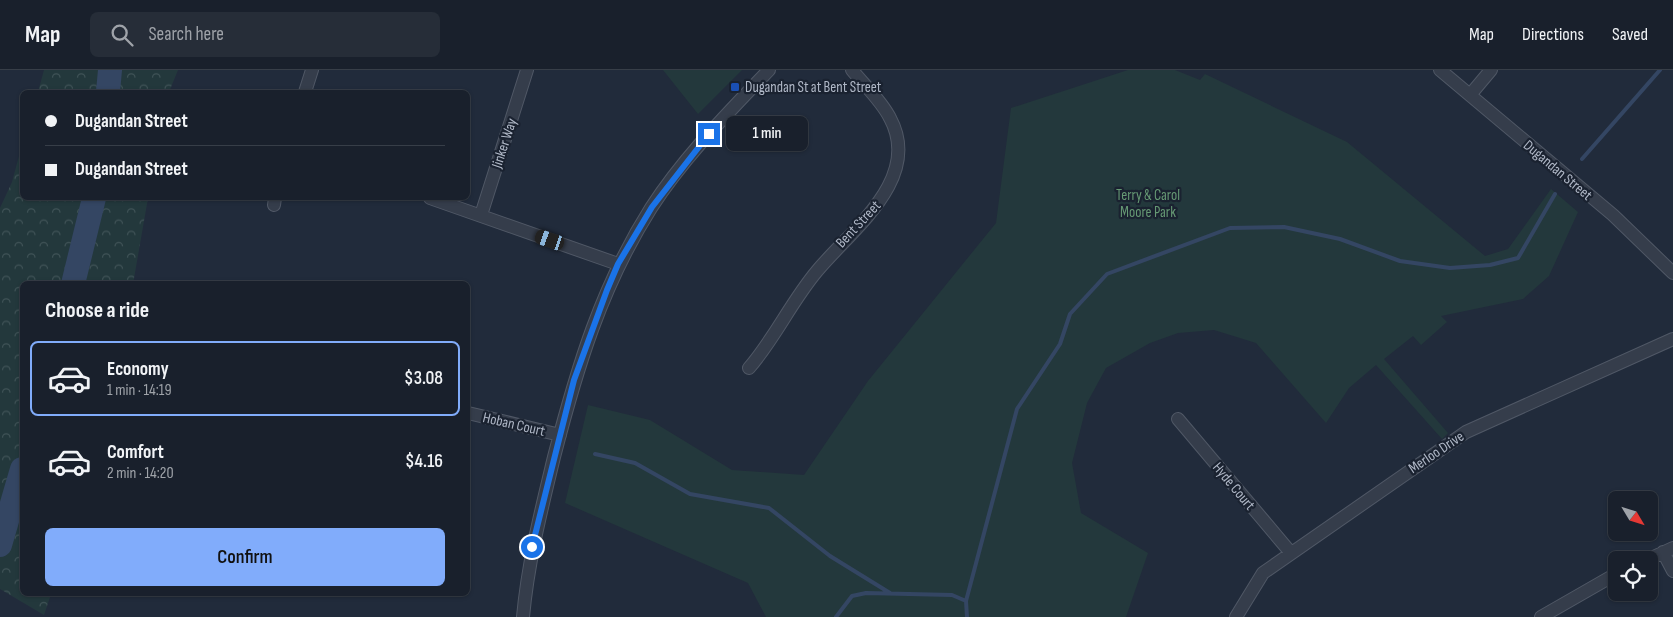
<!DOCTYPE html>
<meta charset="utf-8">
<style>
:root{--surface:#19202c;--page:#262d38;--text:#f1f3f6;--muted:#9fa3a9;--line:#373e48;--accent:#81acfb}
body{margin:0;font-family:"Sofia Sans Condensed",sans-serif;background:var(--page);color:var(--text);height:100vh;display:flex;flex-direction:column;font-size:19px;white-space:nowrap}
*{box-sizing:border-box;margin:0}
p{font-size:16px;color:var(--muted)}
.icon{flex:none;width:28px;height:28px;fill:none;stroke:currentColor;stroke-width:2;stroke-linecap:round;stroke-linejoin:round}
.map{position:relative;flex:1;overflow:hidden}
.drawer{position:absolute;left:20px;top:211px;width:450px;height:315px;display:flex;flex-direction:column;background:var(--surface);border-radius:8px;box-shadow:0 1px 4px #0004,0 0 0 1px var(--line)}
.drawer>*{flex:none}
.hud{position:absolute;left:20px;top:20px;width:450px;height:110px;border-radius:8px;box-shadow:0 1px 4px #0004,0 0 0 1px var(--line);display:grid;align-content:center;height:110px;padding:0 25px;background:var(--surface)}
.needle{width:32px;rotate:128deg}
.fabs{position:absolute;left:1608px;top:421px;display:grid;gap:10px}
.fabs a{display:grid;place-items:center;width:50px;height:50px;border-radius:8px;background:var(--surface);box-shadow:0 1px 4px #0004,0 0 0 1px var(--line);font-size:25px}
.end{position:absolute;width:22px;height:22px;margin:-11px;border:6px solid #1a73e8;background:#fff;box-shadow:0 0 0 2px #fff}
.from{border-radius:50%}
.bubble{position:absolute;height:35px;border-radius:8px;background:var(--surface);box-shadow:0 1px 4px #0004,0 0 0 1px var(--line);font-size:16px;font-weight:600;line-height:35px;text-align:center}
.car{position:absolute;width:15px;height:30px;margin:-15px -8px;border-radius:6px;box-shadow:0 0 4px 1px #0007;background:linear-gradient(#222 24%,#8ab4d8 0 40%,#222 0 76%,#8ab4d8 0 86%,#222 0)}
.hud b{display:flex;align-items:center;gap:18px;height:48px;font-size:19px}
.hud b+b{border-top:1px solid var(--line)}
.hud i{width:12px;height:12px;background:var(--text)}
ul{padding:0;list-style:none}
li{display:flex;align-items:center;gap:15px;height:75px;margin:0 10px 8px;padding:0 15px;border:2px solid transparent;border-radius:8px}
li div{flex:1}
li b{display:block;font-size:19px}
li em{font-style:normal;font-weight:600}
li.on{border-color:var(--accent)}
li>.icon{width:45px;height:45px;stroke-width:1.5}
h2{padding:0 25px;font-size:22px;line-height:60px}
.button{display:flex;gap:10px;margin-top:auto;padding:10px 25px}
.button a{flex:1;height:58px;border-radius:8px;background:var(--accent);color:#111;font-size:20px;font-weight:600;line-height:58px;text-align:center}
header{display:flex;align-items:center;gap:30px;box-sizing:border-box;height:70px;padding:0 25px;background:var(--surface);border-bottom:1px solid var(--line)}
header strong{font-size:24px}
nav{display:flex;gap:28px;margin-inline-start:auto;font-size:18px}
.search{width:350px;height:45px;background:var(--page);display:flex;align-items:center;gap:12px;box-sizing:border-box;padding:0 18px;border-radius:8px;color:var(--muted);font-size:19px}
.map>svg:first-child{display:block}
.forest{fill:url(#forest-crowns)}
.park{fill:#23383c}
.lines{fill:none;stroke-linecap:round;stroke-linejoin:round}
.stream{stroke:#344663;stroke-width:4}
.river{stroke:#344663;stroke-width:24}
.minor-casing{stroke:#505866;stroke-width:14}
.minor{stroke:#353d4b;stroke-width:12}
.route{stroke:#1a73e8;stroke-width:6}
.transit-dot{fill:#1a4fb4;stroke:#1a2230;stroke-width:2}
.labels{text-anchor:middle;stroke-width:4.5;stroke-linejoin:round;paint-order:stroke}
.poi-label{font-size:15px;fill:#b0b8c7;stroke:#1a2230;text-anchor:start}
.street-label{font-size:15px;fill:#b0b8c7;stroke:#1a2230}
.park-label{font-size:15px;fill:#669974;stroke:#1a2230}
</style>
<header>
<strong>Map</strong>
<div class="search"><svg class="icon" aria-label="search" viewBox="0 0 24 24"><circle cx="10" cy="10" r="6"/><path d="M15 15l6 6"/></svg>Search here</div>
<nav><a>Map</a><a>Directions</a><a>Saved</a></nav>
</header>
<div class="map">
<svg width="1673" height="547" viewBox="0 0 1673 547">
<defs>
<pattern id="forest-crowns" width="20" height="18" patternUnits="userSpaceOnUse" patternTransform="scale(1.25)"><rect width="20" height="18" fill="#23383c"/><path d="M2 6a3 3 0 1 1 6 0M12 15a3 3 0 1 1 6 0" fill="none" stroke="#405357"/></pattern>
</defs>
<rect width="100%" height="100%" fill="#212b3b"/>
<!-- forest -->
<path class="forest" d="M 44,0 L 178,0 L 169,22 L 38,22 Z
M 22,75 L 22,128 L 148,128 L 133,214 L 22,214 L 22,524 L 51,524 L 44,545 L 0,519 L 0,138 L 12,112 Z"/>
<!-- park -->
<path class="park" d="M 663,0 L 742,0 L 698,44 Z
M 1128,0 L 1175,0 L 1200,10 L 1205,4 L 1347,72 L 1485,186 L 1508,179 L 1551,119 L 1578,142 L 1549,206 L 1523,229 L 1441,246 L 1447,252 L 1421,275 L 1413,266 L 1384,289 L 1448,363 L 1442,369 L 1376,295 L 1349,318 L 1326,353 L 1256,273 L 1214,260 L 1178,263 L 1150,273 L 1106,298 L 1087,333 L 1072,393 L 1081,443 L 1148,483 L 1126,547 L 766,547 L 748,513 L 565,433 L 588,335 L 650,350 L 732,400 L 804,405 L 868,311 L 996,153 L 1011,38 Z"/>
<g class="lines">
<!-- stream -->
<path class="stream" d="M 1582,89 L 1660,0
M 595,384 L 635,393 L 690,424 L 769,438 L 830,486 L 890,523
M 836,547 L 852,526 L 866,523 L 952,525 L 966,531
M 967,547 L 966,531 L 1017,339 L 1060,274 L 1070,244 L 1107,204 L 1230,158 L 1284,157 L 1340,169 L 1400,191 L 1450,198 L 1490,195 L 1518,188 L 1555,124"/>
<!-- river -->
<path class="river" d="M 108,22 L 110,0
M 73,214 L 94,128
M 0,475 L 22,399"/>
<!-- minor casing -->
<g class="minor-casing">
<path id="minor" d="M 1440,0 L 1613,145 L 1673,203
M 305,22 L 312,0
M 1470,25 L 1491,0
M 430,128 L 618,194
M 274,135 L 275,128
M 481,145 L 527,0
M 749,298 C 775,268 791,232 817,201 C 851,160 923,109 890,48 C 881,30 864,15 852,0
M 468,343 L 560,365
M 1178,349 L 1291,483
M 1663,482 L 1673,501
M 1647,490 L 1673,478
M 523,547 C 528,492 541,441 554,387 C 577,298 601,217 651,138 C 684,87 727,44 769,0
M 1236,547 L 1263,503 L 1466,362 L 1673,269
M 1541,547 L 1616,504"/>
</g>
<!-- minor -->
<use href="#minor" class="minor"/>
</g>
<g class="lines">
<!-- route -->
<path class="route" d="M 532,477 L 574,310 L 607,220 L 618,194 L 652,137 L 709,64"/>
</g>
<!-- markers -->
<rect class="transit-dot" x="730" y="12" width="10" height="10" rx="2.5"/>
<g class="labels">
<!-- poi labels -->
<g class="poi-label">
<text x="745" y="22">Dugandan St at Bent Street</text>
</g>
<!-- street labels -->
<g class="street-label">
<text transform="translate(504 73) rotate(-72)" y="5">Jinker Way</text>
<text transform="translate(1558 100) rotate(40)" y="5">Dugandan Street</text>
<text transform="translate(858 154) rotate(-47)" y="5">Bent Street</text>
<text transform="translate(514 354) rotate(13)" y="5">Hoban Court</text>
<text transform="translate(1436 382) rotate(-34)" y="5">Merloo Drive</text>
<text transform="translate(1234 416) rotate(50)" y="5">Hyde Court</text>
</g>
<!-- park labels -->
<g class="park-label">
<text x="1148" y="130">Terry &amp; Carol<tspan x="1148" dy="17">Moore Park</tspan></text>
</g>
</g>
</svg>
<div class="fabs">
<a><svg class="needle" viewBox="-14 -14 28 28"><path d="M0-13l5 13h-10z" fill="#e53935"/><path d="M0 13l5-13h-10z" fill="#9fa3a9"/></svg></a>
<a><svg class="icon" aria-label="locate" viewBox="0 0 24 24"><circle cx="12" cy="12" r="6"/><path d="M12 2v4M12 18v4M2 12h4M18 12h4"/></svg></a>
</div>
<i class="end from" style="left:532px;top:477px"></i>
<i class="end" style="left:709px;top:64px"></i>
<div class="bubble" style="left:726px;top:46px;width:82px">1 min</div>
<i class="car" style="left:550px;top:170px;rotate:289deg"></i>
<div class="hud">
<b><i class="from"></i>Dugandan Street</b>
<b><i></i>Dugandan Street</b>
</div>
<section class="drawer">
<h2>Choose a ride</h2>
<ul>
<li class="on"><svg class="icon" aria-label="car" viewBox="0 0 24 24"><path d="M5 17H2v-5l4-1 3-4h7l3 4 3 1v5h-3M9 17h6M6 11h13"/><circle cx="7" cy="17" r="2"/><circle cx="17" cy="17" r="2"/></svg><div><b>Economy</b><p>1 min · 14:19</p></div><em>$3.08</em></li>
<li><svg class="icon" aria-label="car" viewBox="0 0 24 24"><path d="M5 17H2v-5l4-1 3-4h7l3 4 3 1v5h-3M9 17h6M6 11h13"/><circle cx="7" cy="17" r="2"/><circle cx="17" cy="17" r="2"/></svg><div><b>Comfort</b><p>2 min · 14:20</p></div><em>$4.16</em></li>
</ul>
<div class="button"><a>Confirm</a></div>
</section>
</div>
